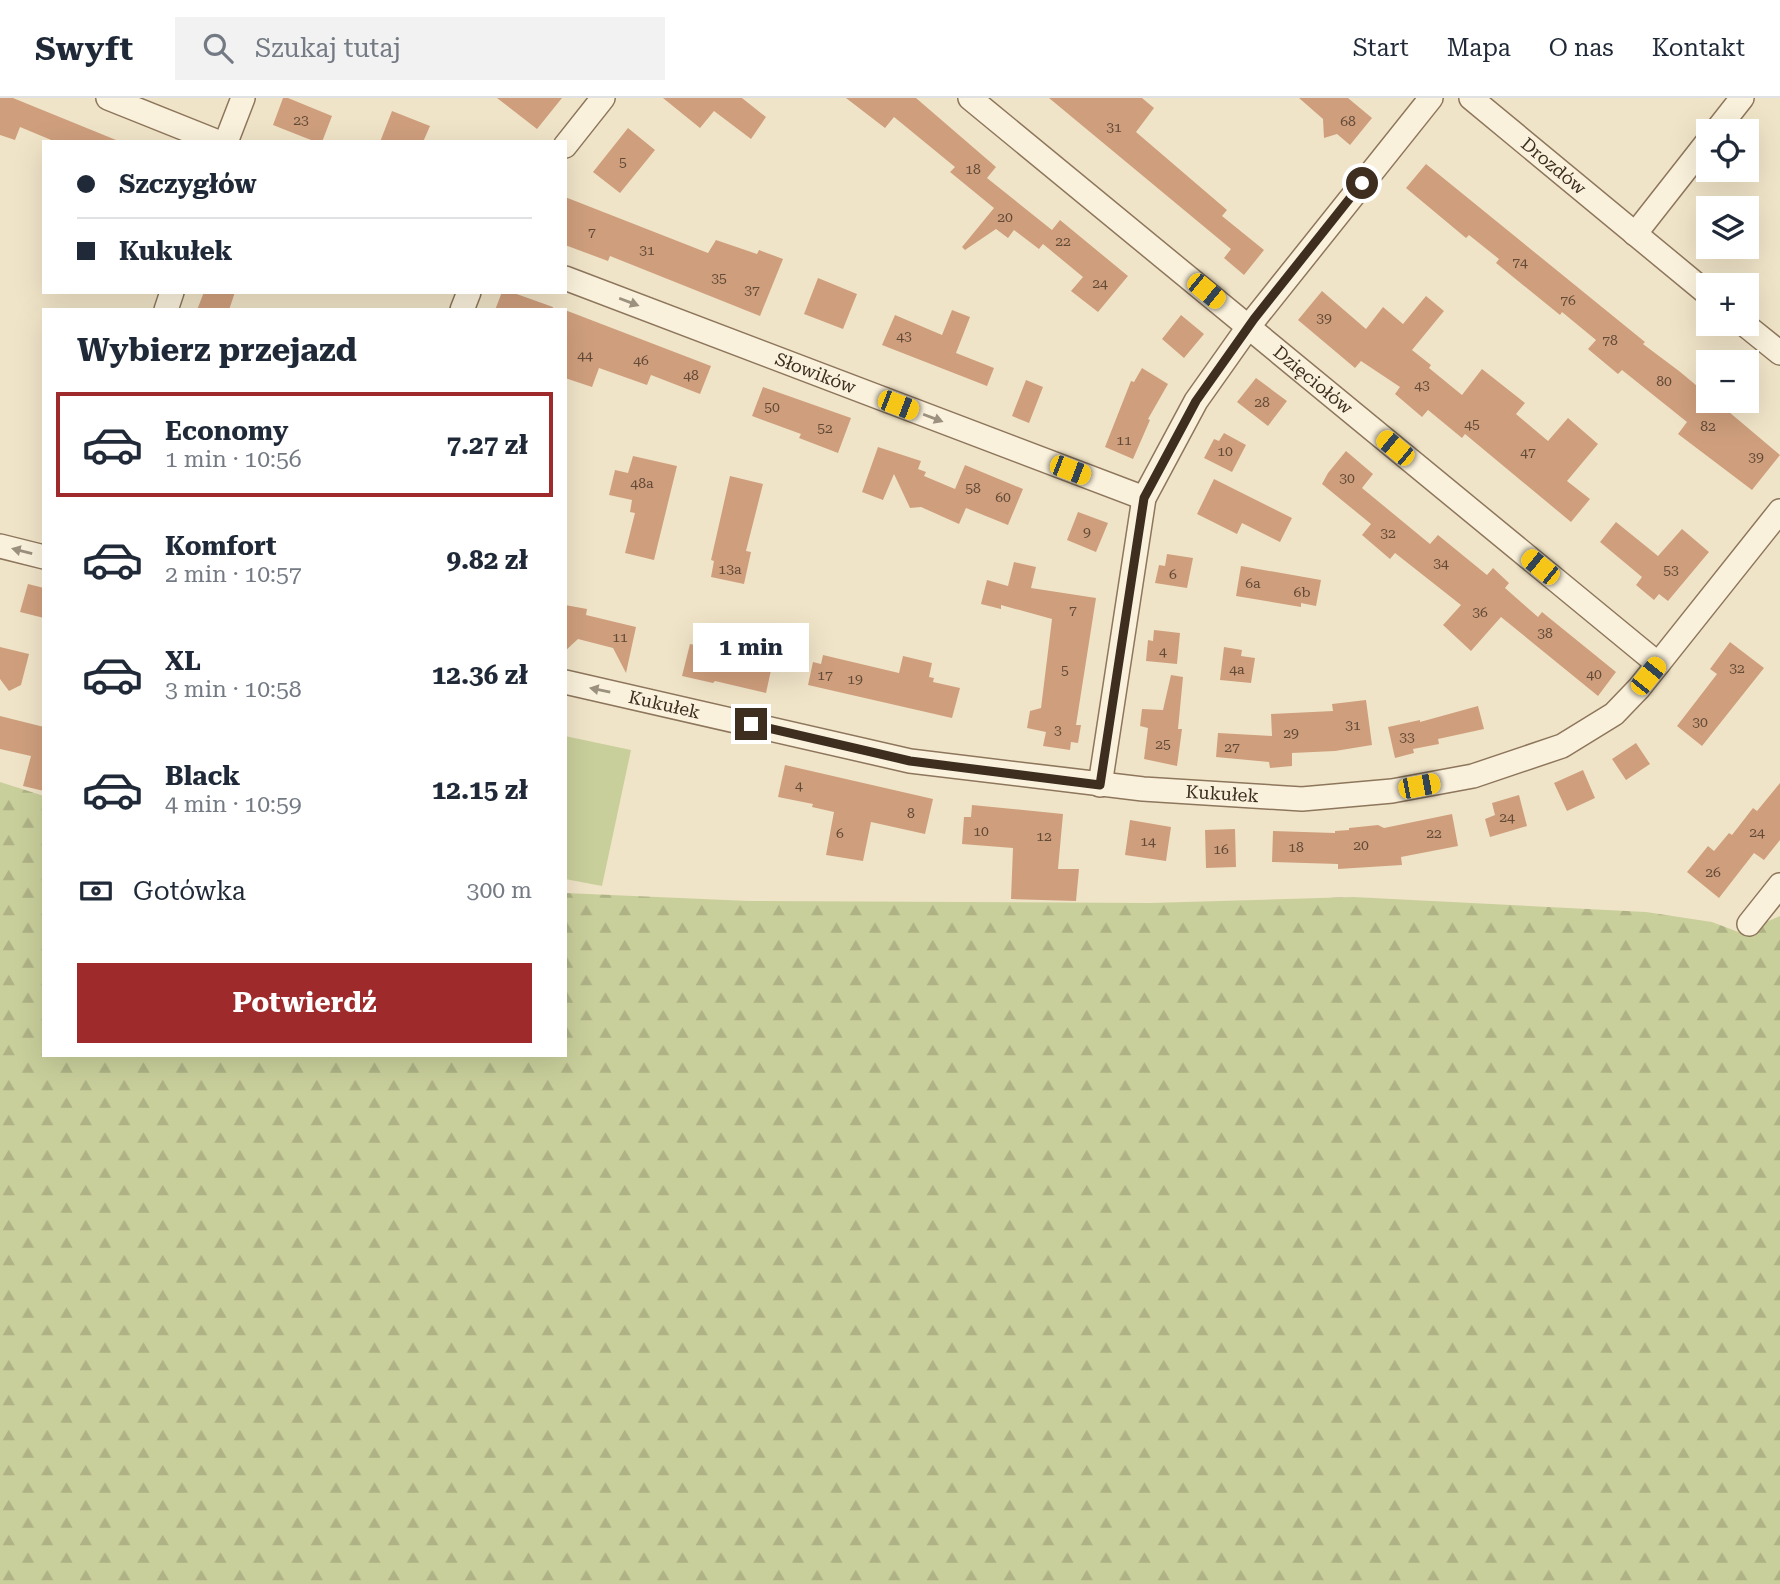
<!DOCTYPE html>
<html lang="pl">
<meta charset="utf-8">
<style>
:root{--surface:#fff;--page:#f2f2f3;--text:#1f2937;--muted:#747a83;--line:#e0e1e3;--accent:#9e2a2b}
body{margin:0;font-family:"Roboto Serif",serif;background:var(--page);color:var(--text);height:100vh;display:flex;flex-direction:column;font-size:26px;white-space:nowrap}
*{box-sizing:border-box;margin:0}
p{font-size:23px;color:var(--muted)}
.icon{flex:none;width:38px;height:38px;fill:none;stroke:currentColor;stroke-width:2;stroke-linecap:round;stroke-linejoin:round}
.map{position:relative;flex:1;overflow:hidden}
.panel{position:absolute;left:42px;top:210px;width:525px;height:749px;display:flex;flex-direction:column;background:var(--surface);border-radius:0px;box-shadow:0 7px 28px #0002}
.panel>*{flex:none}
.top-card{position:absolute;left:42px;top:42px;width:525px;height:154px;border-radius:0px;box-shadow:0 7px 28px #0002;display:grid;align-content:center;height:154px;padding:0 35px;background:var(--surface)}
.fabs{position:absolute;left:1696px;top:21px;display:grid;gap:14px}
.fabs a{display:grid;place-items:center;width:63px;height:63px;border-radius:0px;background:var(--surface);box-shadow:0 7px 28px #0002;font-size:35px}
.end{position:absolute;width:32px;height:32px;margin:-16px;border:9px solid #3d2e20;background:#fff;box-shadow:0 0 0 4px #fff}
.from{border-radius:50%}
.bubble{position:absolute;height:49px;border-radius:0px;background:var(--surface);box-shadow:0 7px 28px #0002;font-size:23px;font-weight:700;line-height:49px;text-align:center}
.car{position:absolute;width:21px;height:42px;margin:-21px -10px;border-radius:9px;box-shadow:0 0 5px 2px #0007;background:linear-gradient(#f5c518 24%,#345 0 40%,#f5c518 0 76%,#345 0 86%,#f5c518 0)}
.top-card b{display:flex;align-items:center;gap:24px;height:66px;font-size:26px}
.top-card b+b{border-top:2px solid var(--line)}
.top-card i{width:18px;height:18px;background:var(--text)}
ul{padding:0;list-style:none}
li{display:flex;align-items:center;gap:21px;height:105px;margin:0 14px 10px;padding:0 21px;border:4px solid transparent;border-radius:0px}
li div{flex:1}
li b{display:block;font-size:26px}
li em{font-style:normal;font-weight:700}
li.current{border-color:var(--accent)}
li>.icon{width:63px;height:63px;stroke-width:1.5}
h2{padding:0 35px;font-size:32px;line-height:84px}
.pay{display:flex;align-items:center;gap:18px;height:77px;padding:0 35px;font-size:26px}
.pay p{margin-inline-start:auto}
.action{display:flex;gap:14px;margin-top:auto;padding:14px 35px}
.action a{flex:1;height:80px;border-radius:0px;background:var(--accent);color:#fff;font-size:28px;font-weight:700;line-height:80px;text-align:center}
header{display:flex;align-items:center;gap:42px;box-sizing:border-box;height:98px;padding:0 35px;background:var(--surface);border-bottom:2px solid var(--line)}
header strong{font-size:33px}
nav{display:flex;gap:38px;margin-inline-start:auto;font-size:24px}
.search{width:490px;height:63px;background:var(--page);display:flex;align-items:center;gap:18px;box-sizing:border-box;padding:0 24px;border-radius:0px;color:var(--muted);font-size:26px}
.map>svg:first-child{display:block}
.forest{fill:url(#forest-firs)}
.pitch{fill:#c9cf9b}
.building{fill:#cf9f7d}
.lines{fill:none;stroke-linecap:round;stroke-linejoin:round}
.minor-casing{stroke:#8d765c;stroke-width:26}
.minor{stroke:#faf1dc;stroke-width:23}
.oneway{fill:#9c907e}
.route{stroke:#3d2e20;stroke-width:9}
.labels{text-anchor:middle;stroke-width:5;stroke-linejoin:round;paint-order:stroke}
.number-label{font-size:14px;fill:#624a37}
.street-label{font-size:18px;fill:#3d2e20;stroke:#f7eed8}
</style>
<header>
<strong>Swyft</strong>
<div class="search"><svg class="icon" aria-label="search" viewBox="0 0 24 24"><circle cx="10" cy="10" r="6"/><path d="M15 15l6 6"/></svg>Szukaj tutaj</div>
<nav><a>Start</a><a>Mapa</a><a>O nas</a><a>Kontakt</a></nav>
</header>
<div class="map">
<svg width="1780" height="1486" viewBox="0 0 1780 1486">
<defs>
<pattern id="forest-firs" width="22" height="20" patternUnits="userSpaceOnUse" patternTransform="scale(1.75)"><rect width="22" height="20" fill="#c9cf9b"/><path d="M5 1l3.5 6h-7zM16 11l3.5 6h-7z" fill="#aeb285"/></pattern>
</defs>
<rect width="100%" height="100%" fill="#f0e4c8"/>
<!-- forest -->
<path class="forest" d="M 0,684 L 44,698 L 44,957 L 565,957 L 565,795 L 749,803 L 1150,805 L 1353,799 L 1646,814 L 1712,824 L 1741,835 L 1780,818 L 1780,1486 L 0,1486 Z"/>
<!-- pitch -->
<path class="pitch" d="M 565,638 L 631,652 L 602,788 L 565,781 Z"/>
<!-- building -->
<path class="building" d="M 0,0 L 13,0 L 121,44 L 56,44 L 20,29 L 15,42 L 0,37 Z
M 283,0 L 288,0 L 332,18 L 322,44 L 316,44 L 273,27 Z
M 497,0 L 562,0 L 537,31 Z
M 663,0 L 742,0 L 766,19 L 751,41 L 714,13 L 700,30 Z
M 846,0 L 916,0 L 996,69 L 987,80 L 1052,132 L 1060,122 L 1128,178 L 1098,214 L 1071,193 L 1083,179 L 1043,146 L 1039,151 L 1014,132 L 1008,140 L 996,131 L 965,152 L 962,149 L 994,110 L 950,74 L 955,69 L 894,19 L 885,30 Z
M 1049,0 L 1142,0 L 1154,10 L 1136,34 L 1227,112 L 1222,118 L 1264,152 L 1244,177 L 1224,160 L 1231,151 Z
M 1299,0 L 1348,0 L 1372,20 L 1350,47 L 1337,36 L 1324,40 L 1323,21 Z
M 392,13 L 430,28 L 423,44 L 380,44 Z
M 628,30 L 655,52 L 620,95 L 593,74 Z
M 1426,66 L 1645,244 L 1643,246 L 1679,273 L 1708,297 L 1708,303 L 1716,303 L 1780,357 L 1752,392 L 1678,336 L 1687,324 L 1622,272 L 1618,276 L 1588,251 L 1596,242 L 1562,214 L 1560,217 L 1496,165 L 1499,161 L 1469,137 L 1466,140 L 1406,90 Z
M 565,99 L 708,155 L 716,142 L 757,156 L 759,152 L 783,161 L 760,218 L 610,158 L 608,163 L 565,147 Z
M 818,180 L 857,196 L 843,231 L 804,216 Z
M 1322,193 L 1366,231 L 1383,209 L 1403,226 L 1426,198 L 1444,213 L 1412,252 L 1431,267 L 1429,270 L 1462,297 L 1482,271 L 1525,305 L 1516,316 L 1548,343 L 1568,320 L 1598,346 L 1567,383 L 1590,401 L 1571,424 L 1465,336 L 1462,340 L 1428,312 L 1422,319 L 1395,296 L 1400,289 L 1361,263 L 1355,270 L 1298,222 Z
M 204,194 L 235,194 L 229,212 L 197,212 Z
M 502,194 L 511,194 L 553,209 L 552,212 L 495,212 Z
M 565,212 L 711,268 L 700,296 L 651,277 L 647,287 L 599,270 L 592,289 L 565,280 Z
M 952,212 L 970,219 L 956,255 L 994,270 L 987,288 L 882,247 L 895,217 L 942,237 Z
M 1181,217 L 1204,236 L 1184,260 L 1162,241 Z
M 1142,270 L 1168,286 L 1148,321 L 1150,322 L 1133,361 L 1105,349 L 1131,283 L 1134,284 Z
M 1256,280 L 1287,303 L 1268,328 L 1237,304 Z
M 1026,282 L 1043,289 L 1029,325 L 1012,318 Z
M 763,289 L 851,320 L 838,355 L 799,340 L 801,336 L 752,318 Z
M 1224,335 L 1246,347 L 1232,374 L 1204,360 L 1214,341 L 1219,343 Z
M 878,349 L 921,363 L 918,371 L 926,374 L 924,378 L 955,391 L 965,367 L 1023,391 L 1008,427 L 966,410 L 959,426 L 921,409 L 910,410 L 894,376 L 883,402 L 862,394 Z
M 1346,353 L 1373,376 L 1362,390 L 1430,446 L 1438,437 L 1487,477 L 1493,470 L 1509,485 L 1505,490 L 1538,519 L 1542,514 L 1616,574 L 1598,598 L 1501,519 L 1471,553 L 1443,527 L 1461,507 L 1395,455 L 1390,461 L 1362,437 L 1371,426 L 1322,386 L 1328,375 Z
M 633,358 L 677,368 L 654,462 L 625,455 L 635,415 L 630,414 L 632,402 L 609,397 L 615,372 L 628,375 Z
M 730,378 L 763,386 L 746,453 L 751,454 L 744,486 L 711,479 L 714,463 L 711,462 Z
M 1214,381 L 1292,420 L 1280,444 L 1242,425 L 1237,436 L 1197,416 Z
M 1078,414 L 1108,425 L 1096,454 L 1067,442 Z
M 1616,424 L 1658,458 L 1682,431 L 1709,454 L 1668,503 L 1659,496 L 1654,502 L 1636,487 L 1642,479 L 1600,444 Z
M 1167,456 L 1193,460 L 1187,490 L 1155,485 L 1159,467 L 1165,468 Z
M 1014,464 L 1036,469 L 1031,490 L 1096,500 L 1076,627 L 1081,627 L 1078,645 L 1071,644 L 1070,652 L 1043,648 L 1046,634 L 1027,630 L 1030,613 L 1041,610 L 1052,521 L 1001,507 L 1001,511 L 981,506 L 987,482 L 1008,488 Z
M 1241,468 L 1321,482 L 1316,508 L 1301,505 L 1301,509 L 1236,498 Z
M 28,486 L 44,490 L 44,520 L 20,514 Z
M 565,507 L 587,511 L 586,517 L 636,529 L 626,575 L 613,550 L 578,541 L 565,553 Z
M 1154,532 L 1180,535 L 1177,566 L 1146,563 L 1148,542 L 1153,543 Z
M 1730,544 L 1764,570 L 1702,648 L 1677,628 L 1717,576 L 1710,571 Z
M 690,546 L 773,563 L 766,595 L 715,583 L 713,585 L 682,578 Z
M 0,549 L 29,556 L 21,587 L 9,593 L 0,581 Z
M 1224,549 L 1242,552 L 1241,558 L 1255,560 L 1251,585 L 1220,582 Z
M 823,557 L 899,575 L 903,558 L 932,565 L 929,579 L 934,580 L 933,584 L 960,590 L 952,620 L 808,587 L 813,564 L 821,566 Z
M 1171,577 L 1183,579 L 1178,631 L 1182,631 L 1177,668 L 1144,661 L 1148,630 L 1140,628 L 1142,611 L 1163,612 Z
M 1366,602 L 1372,647 L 1335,653 L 1292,655 L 1292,668 L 1270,670 L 1269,664 L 1216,659 L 1218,635 L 1272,638 L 1271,616 L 1333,613 L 1332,606 Z
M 1478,608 L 1484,631 L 1438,641 L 1439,646 L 1413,651 L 1414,655 L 1395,660 L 1388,629 L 1420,622 L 1420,624 Z
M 0,618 L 44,629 L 44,693 L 23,688 L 31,658 L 0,651 Z
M 1636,645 L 1650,666 L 1626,682 L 1612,661 Z
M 785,667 L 933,701 L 925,736 L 871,724 L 863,763 L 826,757 L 834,714 L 812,709 L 813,706 L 778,699 Z
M 1583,672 L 1595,700 L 1567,713 L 1554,685 Z
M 1780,685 L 1780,742 L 1764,762 L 1754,755 L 1719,800 L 1687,774 L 1708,748 L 1714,753 L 1729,735 L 1732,737 L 1753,710 L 1757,713 Z
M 1519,697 L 1527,728 L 1490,739 L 1485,721 L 1495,717 L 1492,705 Z
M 972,707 L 1063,716 L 1058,771 L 1079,771 L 1076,803 L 1011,801 L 1013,750 L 962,746 L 964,719 L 971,719 Z
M 1452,716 L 1458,748 L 1401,759 L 1402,767 L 1338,771 L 1338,766 L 1272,764 L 1273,733 L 1335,735 L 1335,733 L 1349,732 L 1349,730 L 1378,727 L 1384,730 Z
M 1130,722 L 1171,729 L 1166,763 L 1125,757 Z
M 1235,731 L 1236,769 L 1206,770 L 1205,732 Z"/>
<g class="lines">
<!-- minor casing -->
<g class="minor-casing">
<g id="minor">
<path d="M 108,0 L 218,44"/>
<path id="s1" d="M 970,0 L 1658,566"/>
<path id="s2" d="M 1471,0 L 1708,196"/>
<path d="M 1716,33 L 1742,0"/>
<path d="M 226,44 L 243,0"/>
<path d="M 565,48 L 603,0"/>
<path d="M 1635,136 L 1708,43"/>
<path id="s3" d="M 565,180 L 1144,400"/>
<path d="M 166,212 L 172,194"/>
<path d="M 462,212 L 469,194"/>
<path d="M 1744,226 L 1780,255"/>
<path d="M 0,448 L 44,459"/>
<path id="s4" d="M 565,584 L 910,663 L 1143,691 L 1302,701 L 1392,693 L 1473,678 L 1562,648 L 1614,616 L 1639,590 L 1780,413"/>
<path d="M 1100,687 L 1144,400 L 1196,303 L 1249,228 L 1431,0"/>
<path d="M 1749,826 L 1780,787"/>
</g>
</g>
<!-- minor -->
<use href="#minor" class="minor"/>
</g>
<!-- one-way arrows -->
<defs><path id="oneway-solid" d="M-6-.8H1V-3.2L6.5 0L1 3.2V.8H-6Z" transform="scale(1.75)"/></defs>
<g class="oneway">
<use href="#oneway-solid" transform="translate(629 204) rotate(21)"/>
<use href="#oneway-solid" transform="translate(933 320) rotate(21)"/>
<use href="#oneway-solid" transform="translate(22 453) rotate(-166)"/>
<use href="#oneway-solid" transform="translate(600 592) rotate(-168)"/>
</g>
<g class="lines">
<!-- route -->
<path class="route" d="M 751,626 L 910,663 L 1100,687 L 1144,400 L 1196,303 L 1254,221 L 1362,85"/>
</g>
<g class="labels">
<!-- number labels -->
<g class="number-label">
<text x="301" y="27">23</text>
<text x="1348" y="28">68</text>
<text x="1114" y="34">31</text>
<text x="623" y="69">5</text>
<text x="973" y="76">18</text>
<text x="1005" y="124">20</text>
<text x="592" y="139">7</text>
<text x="1063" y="148">22</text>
<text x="647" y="157">31</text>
<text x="1520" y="169">74</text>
<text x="719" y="185">35</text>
<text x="1100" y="190">24</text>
<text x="752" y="197">37</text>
<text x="1568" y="207">76</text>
<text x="1324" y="225">39</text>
<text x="904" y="243">43</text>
<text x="1610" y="247">78</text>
<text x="585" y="262">44</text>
<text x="641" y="267">46</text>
<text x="691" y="282">48</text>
<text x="1664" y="288">80</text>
<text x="1422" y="292">43</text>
<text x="1262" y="309">28</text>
<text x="772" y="314">50</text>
<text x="1472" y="331">45</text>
<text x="1708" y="333">82</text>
<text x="825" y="335">52</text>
<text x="1124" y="347">11</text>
<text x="1225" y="358">10</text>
<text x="1528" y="359">47</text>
<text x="1756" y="364">39</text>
<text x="1347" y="385">30</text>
<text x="642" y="390">48a</text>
<text x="973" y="395">58</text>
<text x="1003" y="404">60</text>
<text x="1087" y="439">9</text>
<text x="1388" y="440">32</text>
<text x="1441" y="470">34</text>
<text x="730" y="476">13a</text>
<text x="1671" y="477">53</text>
<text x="1173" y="481">6</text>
<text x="1253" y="490">6a</text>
<text x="1302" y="499">6b</text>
<text x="1073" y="517">7</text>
<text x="1480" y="519">36</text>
<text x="1545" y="540">38</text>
<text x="620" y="544">11</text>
<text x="1163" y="558">4</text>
<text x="1737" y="575">32</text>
<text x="1237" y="576">4a</text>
<text x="1065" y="577">5</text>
<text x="1594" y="581">40</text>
<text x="825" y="582">17</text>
<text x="855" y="586">19</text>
<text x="1700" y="629">30</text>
<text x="1353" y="632">31</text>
<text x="1058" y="637">3</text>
<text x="1291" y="640">29</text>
<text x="1407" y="644">33</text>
<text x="1163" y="651">25</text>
<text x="1232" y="654">27</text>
<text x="799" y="692">4</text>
<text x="911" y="720">8</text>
<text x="1507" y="724">24</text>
<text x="981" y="738">10</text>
<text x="1757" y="739">24</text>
<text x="840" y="740">6</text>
<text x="1434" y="740">22</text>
<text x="1044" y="743">12</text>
<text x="1148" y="748">14</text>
<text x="1361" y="752">20</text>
<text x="1296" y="754">18</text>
<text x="1221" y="756">16</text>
<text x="1713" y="779">26</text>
</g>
<!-- street labels -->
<g class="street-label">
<text dy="6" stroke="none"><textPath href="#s2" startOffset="107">Drozdów</textPath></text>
<text dy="6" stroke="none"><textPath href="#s3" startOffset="268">Słowików</textPath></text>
<text dy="6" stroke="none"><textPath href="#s1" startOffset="444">Dzięciołów</textPath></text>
<text dy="6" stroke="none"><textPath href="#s4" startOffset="102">Kukułek</textPath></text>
<text dy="6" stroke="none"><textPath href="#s4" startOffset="668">Kukułek</textPath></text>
</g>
</g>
</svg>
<div class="fabs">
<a><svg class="icon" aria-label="locate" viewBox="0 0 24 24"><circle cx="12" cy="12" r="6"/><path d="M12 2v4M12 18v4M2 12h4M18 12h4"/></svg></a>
<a><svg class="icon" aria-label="layers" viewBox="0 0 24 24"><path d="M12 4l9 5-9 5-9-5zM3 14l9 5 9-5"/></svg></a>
<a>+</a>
<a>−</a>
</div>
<i class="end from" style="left:1362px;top:85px"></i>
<i class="end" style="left:751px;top:626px"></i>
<div class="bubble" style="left:693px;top:525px;width:116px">1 min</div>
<i class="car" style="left:1206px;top:193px;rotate:129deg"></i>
<i class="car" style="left:898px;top:307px;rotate:111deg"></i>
<i class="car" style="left:1395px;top:350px;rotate:310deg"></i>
<i class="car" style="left:1070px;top:372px;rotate:111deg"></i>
<i class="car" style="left:1540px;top:469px;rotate:309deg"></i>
<i class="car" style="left:1648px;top:578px;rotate:39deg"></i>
<i class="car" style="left:1419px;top:688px;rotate:79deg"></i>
<div class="top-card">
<b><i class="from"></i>Szczygłów</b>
<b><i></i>Kukułek</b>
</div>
<section class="panel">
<h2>Wybierz przejazd</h2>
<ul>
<li class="current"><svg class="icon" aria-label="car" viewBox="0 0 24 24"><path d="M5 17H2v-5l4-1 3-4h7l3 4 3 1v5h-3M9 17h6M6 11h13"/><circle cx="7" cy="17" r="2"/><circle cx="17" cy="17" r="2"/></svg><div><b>Economy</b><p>1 min · 10:56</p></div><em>7.27 zł</em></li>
<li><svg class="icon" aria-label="car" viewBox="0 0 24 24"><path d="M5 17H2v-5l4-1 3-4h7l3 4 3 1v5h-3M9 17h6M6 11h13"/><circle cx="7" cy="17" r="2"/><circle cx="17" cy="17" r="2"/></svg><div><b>Komfort</b><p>2 min · 10:57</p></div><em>9.82 zł</em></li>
<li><svg class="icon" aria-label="car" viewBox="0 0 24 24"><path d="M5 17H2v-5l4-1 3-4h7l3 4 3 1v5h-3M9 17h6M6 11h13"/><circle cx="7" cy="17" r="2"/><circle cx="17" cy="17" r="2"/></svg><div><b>XL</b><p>3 min · 10:58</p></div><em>12.36 zł</em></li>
<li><svg class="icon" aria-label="car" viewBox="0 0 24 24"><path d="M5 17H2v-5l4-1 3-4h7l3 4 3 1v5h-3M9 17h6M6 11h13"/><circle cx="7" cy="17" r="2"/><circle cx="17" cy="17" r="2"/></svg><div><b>Black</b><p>4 min · 10:59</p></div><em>12.15 zł</em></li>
</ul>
<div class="pay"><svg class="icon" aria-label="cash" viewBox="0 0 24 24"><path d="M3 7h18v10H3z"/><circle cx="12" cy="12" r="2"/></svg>Gotówka<p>300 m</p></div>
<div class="action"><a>Potwierdź</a></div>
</section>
</div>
